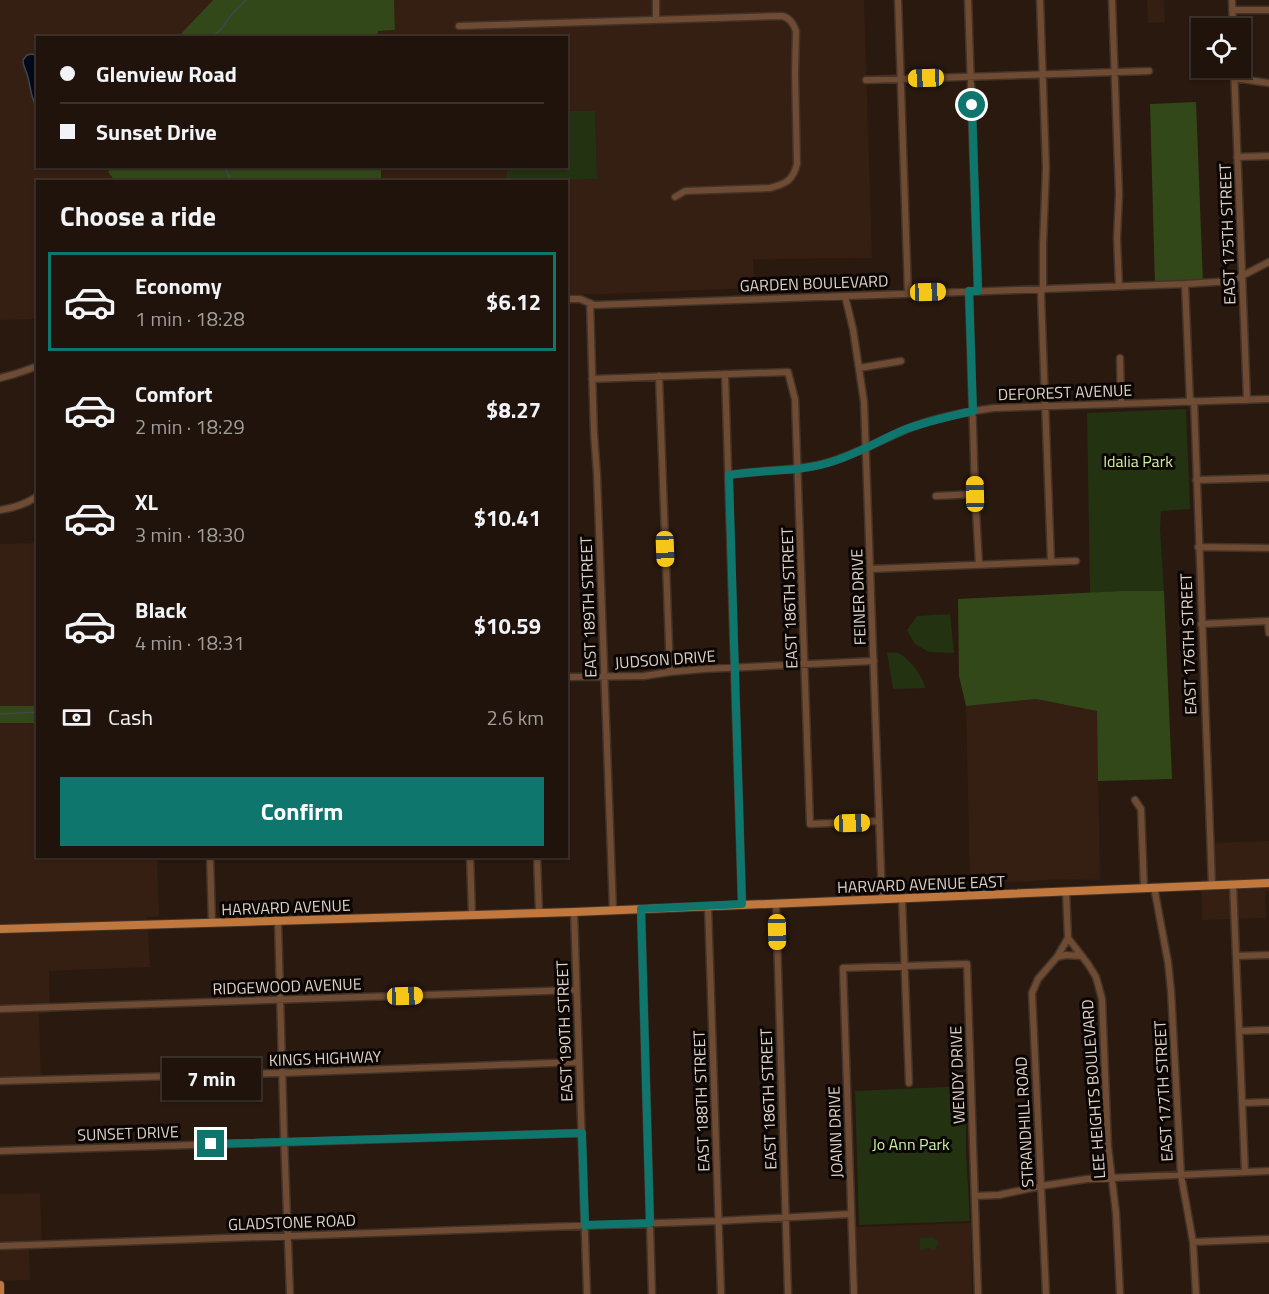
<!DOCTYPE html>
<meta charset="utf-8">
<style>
:root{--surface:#1f130b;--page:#271c14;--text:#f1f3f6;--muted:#a19e9d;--line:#3c322c;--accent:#0f766e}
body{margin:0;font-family:"Titillium Web",sans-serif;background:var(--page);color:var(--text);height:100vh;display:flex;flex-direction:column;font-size:22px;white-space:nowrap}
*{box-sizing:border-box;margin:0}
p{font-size:20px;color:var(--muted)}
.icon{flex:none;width:33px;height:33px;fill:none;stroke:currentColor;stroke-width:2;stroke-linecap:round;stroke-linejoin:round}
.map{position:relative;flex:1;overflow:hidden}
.sheet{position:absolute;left:36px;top:180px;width:532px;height:678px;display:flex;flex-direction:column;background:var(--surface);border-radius:0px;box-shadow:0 2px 4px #0004,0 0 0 2px var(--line)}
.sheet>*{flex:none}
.guide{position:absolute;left:36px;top:36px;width:532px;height:132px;border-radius:0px;box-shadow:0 2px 4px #0004,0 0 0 2px var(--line);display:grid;align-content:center;height:132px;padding:0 24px;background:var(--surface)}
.fabs{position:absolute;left:1191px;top:18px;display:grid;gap:12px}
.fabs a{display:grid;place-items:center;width:60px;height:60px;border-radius:0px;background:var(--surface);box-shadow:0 2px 4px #0004,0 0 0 2px var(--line);font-size:30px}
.end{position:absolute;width:27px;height:27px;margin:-14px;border:8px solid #0f766e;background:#fff;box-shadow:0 0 0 3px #fff}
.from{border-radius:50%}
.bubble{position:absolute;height:42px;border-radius:0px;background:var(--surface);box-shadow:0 2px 4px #0004,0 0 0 2px var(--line);font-size:20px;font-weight:700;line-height:42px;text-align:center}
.car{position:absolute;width:18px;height:36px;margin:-18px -9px;border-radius:8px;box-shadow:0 0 4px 2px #0007;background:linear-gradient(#f5c518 24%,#345 0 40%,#f5c518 0 76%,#345 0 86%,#f5c518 0)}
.guide b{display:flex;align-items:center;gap:21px;height:57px;font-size:22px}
.guide b+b{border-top:2px solid var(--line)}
.guide i{width:15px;height:15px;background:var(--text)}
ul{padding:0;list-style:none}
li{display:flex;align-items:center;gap:18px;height:99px;margin:0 12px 9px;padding:0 12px;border:3px solid transparent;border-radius:0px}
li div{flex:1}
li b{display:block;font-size:22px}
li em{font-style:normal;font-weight:700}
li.on{border-color:var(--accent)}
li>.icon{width:54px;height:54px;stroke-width:1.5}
h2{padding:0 24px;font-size:27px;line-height:72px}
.pay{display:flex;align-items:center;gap:15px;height:66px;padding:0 24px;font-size:22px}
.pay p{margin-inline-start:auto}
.primary-button{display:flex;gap:12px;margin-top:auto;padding:12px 24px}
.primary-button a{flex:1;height:69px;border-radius:0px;background:var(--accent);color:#fff;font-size:24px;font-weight:700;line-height:69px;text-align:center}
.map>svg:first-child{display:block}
.built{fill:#351f12}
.green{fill:#233211}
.forest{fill:#334819}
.water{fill:#000a1b;stroke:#424650;stroke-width:1.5}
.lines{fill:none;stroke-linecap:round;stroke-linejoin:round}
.stream{stroke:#424650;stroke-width:1.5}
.minor-casing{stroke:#423329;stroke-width:9}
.major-casing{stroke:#423329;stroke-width:10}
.minor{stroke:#6e4b32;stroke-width:6}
.major{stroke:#c0783f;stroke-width:8}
.route{stroke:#0f766e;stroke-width:8}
.labels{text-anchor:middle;stroke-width:6;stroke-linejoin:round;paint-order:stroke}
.street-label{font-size:16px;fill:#ddd1cb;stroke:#0c0603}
.park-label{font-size:16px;fill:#c9efa4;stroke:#0c0603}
</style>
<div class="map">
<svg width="1269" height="1294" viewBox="0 0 1269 1294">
<rect width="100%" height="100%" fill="#29190f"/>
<!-- built -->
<path class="built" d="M 0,0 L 213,0 L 178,37 L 38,38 L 38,166 L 112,167 L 108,172 L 115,181 L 38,182 L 37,319 L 0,320 Z
M 394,0 L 864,0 L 872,258 L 753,259 L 755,288 L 601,294 L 567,294 L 567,182 L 535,181 L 535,180 L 597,179 L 595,111 L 567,111 L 567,38 L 378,38 L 377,31 L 395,30 Z
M 1147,0 L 1164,0 L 1165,22 L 1148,23 Z
M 381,167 L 507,167 L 507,181 L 381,181 Z
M 37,543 L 38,856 L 157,857 L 159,916 L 147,917 L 150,967 L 49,971 L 50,1013 L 39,1014 L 41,1080 L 0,1081 L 0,544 Z
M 1036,699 L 1097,711 L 1100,880 L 1052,879 L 1027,882 L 970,881 L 966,706 Z
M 1269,841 L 1269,891 L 1265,891 L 1266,918 L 1202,920 L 1201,880 L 1216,879 L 1213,843 Z
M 40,1193 L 42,1245 L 29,1245 L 30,1280 L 0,1281 L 0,1194 Z
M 971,1223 L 972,1294 L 859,1294 L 855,1227 Z"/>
<!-- green -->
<path class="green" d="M 567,111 L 595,111 L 597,179 L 507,181 L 507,167 L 567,166 Z
M 1186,409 L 1190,509 L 1161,511 L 1160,529 L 1164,591 L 1122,591 L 1090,593 L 1087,413 Z
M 950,614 L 954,653 L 929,652 L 915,644 L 907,630 L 917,616 Z
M 887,652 C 891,653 894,652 898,653 C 908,657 924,677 925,688 L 893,689 Z
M 966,1086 L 966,1153 L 970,1221 L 859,1225 L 855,1091 Z
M 932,1237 L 938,1241 L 938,1243 L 935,1249 L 932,1250 L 931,1248 L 924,1249 L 923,1251 L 920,1249 L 920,1238 Z"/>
<!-- forest -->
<path class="forest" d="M 213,0 L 394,0 L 395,30 L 378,31 L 377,38 L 178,37 Z
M 1196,102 L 1203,283 L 1155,285 L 1150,104 Z
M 112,167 L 381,167 L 381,181 L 115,181 L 108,172 Z
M 1122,591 L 1164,591 L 1172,779 L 1098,781 L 1097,711 L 1036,699 L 966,706 L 959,676 L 958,599 Z
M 0,706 L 37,706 L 37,723 L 0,723 Z"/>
<!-- water -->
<path class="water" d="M 32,54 L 37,56 L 37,108 C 30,97 31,86 27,74 C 25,68 23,66 23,60 L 27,55 Z"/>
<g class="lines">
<!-- stream -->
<path class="stream" d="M 211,38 L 221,29 L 232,14 L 246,0
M 224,166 L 232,182
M 0,714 L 38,712"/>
<!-- minor casing -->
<g class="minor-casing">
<path id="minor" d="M 656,0 L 656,19
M 898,0 L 908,293
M 968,0 L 978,291
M 1040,0 L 1046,168 L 1043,245 L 1043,285 L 1041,294 L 1051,561
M 1112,0 L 1119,195 L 1117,238 L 1119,286
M 1232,0 L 1233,28
M 1232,10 L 1269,10
M 459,26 L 782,16 C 790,18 793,23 796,31 L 795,73 L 797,164 C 793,180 786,184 770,188 L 685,191 L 675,197
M 1234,68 L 1247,400
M 1234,78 L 1269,83
M 866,80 L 1149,71
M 1237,157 L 1269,156
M 1185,284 L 1190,402
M 969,291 L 975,494 L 979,564
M 845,296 L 853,329 L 864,402 L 882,899
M 567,299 L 580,299 L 594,305 L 1185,284 L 1232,281 L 1269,262
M 590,303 L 594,433 L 597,475 L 613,910
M 1120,358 L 1121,403
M 859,368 L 901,361
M 725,374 L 742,904
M 659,376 L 670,672
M 0,378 L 15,374 L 38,366
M 592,379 L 788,372 L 795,399 L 810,824 L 879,821
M 1194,401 L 1212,885
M 729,475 C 764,469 799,472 833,461 C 858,453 881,440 905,430 C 932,418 964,412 994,408 L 1269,399
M 1196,480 L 1269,478
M 936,496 L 975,494
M 0,510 C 14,508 26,504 38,496
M 1198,547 L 1269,548
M 870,569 L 1076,561
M 1268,621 L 1269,633
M 1201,624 L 1269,621
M 567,677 L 644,676 L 670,672 L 704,669 L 874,661
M 1135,800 L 1141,809 L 1144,888
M 210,856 L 212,923
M 470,856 L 472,915
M 537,856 L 539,913
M 1233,884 L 1245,1172
M 1154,887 L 1168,962 L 1171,991 L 1181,1175 L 1193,1242 L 1196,1294
M 1066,891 L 1068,938 L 1088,964 L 1096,977 L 1102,999 L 1108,1146 L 1116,1213 L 1120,1294
M 902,898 L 909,1083
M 776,903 L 788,1294
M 708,906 L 721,1294
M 641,909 L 652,1294
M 574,912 L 587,1294
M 278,921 L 284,1137 L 290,1294
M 1236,956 L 1269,955
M 1057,957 L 1066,955 L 1082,956
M 0,1009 L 576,990
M 1239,1031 L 1269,1030
M 0,1081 L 282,1073 L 579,1062
M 1242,1103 L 1269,1102
M 0,1151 L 582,1133
M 975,1196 L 999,1195 L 1041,1186 L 1087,1179 L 1269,1171
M 1193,1242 L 1269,1239
M 0,1246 L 718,1221 L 851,1214
M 854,1294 L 843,968 L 967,964 L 978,1294
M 1046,1294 L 1032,993 L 1038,979 L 1057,957 L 1068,938"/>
</g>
<!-- major casing -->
<g class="major-casing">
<path id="major" d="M 0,929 L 574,912 L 1269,883
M 0,1285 L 0,1294"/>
</g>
<!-- minor -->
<use href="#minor" class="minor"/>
<!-- major -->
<use href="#major" class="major"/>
</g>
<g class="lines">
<!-- route -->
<path class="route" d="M 211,1144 L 582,1133 L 585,1225 L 650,1223 L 641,909 L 742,904 L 729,475 C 764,469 800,473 834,461 C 859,453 882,439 906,429 C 928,421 951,416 973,411 L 969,291 L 978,291 L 972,105"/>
</g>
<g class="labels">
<!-- street labels -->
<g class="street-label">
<text transform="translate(1227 234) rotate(-92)" y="6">EAST 175TH STREET</text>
<text transform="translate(814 283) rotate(-2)" y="6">GARDEN BOULEVARD</text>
<text transform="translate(1065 392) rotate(-2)" y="6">DEFOREST AVENUE</text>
<text transform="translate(858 597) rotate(-92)" y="6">FEINER DRIVE</text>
<text transform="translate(789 598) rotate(-92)" y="6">EAST 186TH STREET</text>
<text transform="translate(588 607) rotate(-92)" y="6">EAST 189TH STREET</text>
<text transform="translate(1188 644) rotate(-92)" y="6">EAST 176TH STREET</text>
<text transform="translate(665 659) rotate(-4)" y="6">JUDSON DRIVE</text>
<text transform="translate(921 884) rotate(-2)" y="6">HARVARD AVENUE EAST</text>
<text transform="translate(286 907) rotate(-2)" y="6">HARVARD AVENUE</text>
<text transform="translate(287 986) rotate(-2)" y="6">RIDGEWOOD AVENUE</text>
<text transform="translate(564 1031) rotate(-92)" y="6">EAST 190TH STREET</text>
<text transform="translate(325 1058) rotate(-2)" y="6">KINGS HIGHWAY</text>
<text transform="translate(957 1075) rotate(-92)" y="6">WENDY DRIVE</text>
<text transform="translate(1093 1089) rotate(-94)" y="6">LEE HEIGHTS BOULEVARD</text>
<text transform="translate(1163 1091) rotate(-93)" y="6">EAST 177TH STREET</text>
<text transform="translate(768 1099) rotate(-92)" y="6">EAST 186TH STREET</text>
<text transform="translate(701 1101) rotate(-92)" y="6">EAST 188TH STREET</text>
<text transform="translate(1024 1122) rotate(-93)" y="6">STRANDHILL ROAD</text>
<text transform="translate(835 1132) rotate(-92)" y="6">JOANN DRIVE</text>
<text transform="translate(128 1133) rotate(-2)" y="6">SUNSET DRIVE</text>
<text transform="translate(292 1222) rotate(-2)" y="6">GLADSTONE ROAD</text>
</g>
<!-- park labels -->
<g class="park-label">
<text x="1138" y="467">Idalia Park</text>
<text x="911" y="1150">Jo Ann Park</text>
</g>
</g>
</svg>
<div class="fabs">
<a><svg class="icon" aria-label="locate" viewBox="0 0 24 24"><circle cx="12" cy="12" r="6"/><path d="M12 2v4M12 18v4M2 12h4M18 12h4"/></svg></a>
</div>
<i class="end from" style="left:972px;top:105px"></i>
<i class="end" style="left:211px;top:1144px"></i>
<div class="bubble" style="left:162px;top:1058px;width:99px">7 min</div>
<i class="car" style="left:926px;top:78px;rotate:268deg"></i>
<i class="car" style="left:928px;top:292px;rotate:88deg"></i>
<i class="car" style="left:975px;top:494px;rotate:359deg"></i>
<i class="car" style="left:665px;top:549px;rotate:178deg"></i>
<i class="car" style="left:852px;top:823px;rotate:88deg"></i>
<i class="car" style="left:777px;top:932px;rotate:179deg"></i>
<i class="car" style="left:405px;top:996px;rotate:88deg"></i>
<div class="guide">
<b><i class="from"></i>Glenview Road</b>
<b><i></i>Sunset Drive</b>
</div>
<section class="sheet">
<h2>Choose a ride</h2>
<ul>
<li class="on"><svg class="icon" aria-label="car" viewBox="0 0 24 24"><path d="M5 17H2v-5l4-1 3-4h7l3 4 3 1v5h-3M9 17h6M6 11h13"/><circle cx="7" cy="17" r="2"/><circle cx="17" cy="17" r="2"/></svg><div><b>Economy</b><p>1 min · 18:28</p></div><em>$6.12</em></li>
<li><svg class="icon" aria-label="car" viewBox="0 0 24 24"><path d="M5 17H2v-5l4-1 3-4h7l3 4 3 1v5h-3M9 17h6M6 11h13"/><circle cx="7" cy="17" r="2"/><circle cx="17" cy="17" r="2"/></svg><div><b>Comfort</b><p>2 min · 18:29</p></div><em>$8.27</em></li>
<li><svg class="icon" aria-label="car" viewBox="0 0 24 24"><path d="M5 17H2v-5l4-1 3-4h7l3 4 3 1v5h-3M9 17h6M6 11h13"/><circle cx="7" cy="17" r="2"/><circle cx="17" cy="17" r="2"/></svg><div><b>XL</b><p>3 min · 18:30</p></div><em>$10.41</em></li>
<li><svg class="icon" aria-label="car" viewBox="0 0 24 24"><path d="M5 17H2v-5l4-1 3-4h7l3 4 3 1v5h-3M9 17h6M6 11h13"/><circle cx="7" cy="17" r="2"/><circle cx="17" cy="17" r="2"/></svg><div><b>Black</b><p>4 min · 18:31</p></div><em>$10.59</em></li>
</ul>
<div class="pay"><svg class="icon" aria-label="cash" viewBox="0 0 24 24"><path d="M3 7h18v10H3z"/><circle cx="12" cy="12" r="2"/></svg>Cash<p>2.6 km</p></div>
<div class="primary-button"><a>Confirm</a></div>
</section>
</div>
